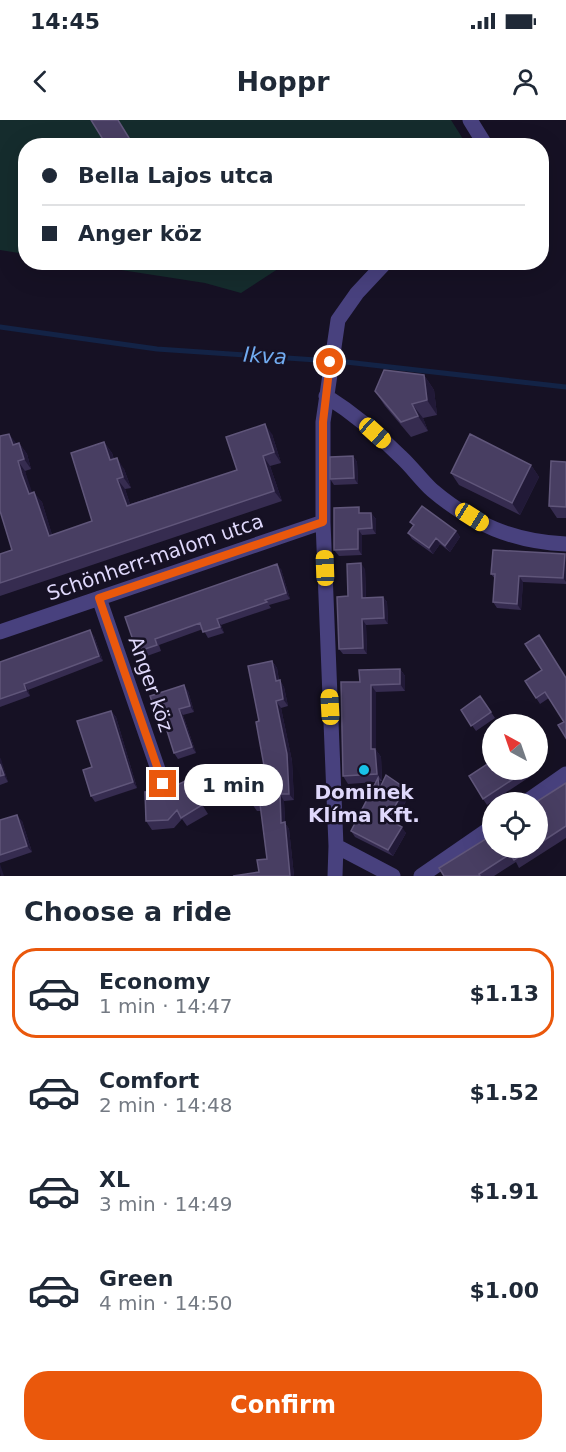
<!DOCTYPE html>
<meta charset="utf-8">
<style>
:root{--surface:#fff;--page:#f6f6f7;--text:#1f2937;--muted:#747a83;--line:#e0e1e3;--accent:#ea580c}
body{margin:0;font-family:"DejaVu Sans",sans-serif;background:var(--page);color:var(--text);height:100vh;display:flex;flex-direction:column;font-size:22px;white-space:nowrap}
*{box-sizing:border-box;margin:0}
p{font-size:20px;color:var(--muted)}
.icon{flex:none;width:33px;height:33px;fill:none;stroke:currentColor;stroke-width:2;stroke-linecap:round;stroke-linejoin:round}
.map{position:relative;height:756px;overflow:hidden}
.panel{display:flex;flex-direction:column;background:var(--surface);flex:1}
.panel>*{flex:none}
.hud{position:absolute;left:18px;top:18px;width:531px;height:132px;border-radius:24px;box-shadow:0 6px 24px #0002;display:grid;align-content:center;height:132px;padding:0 24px;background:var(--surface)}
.needle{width:39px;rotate:320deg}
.tools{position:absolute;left:482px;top:594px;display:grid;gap:12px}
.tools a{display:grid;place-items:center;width:66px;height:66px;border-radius:50%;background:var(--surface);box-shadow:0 6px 24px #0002;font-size:30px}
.end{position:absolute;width:27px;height:27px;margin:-14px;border:8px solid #ea580c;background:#fff;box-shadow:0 0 0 3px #fff}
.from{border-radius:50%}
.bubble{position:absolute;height:42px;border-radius:21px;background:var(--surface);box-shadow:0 6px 24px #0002;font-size:20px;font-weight:700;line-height:42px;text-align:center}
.car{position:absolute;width:18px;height:36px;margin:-18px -9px;border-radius:8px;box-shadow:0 0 4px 2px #0007;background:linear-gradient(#f5c518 24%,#345 0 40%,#f5c518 0 76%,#345 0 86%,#f5c518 0)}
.hud b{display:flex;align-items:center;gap:21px;height:57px;font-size:22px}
.hud b+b{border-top:2px solid var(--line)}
.hud i{width:15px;height:15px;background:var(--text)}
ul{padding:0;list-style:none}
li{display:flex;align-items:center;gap:18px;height:90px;margin:0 12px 9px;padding:0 12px;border:3px solid transparent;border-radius:24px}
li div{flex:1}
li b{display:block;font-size:22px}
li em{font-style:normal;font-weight:700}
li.on{border-color:var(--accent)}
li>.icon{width:54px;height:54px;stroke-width:1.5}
h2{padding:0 24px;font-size:27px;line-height:72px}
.button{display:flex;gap:12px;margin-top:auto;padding:12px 24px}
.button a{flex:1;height:69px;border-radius:24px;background:var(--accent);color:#fff;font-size:24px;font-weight:700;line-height:69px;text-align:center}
.status{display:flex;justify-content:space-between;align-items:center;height:42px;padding:0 30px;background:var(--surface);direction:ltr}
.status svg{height:16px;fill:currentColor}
header{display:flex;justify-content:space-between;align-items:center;height:78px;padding:0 24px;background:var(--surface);font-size:27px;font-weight:700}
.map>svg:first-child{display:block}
.green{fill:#152c2d}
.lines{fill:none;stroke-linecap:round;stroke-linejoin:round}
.stream{stroke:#132346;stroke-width:5}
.minor{stroke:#48417e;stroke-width:15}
.wall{fill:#362c50}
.shaded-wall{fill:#211937}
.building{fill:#483e62;stroke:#60567a;stroke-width:1.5}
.route{stroke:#ea580c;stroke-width:8}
.poi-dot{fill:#18c1e7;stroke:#161124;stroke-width:2}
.labels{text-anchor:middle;stroke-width:5;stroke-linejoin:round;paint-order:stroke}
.street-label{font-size:20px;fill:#dfd8fb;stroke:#161124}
.poi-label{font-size:20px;font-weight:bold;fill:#dfd8fb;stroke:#161124}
.water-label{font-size:21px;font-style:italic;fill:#71abf0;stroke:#161124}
</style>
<div class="status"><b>14:45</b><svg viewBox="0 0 49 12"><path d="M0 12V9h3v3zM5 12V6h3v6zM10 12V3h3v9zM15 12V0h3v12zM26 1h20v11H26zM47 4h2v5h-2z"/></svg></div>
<header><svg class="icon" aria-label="back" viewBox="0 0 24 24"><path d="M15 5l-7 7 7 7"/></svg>Hoppr<svg class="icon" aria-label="person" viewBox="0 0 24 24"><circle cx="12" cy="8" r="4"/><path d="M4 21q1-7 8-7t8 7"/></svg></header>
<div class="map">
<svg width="566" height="756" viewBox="0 0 566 756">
<rect width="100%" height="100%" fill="#161124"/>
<!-- green -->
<path class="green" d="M 0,0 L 451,0 L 463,19 L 455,26 L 26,26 L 25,134 L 0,130 Z
M 76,143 L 287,142 L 287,143 L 241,173 L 205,163 Z"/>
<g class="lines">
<!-- stream -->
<path class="stream" d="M 0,207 L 157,229 L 346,242 L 566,267"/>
<!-- minor -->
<path class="minor" d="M 470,0 L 486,26
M 326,276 C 353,293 378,314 401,337 C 412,347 421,360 432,370 C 472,404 514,422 566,424
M 99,478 L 163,664
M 0,512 L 323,402
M 526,682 L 566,654
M 336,726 L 393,756
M 335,756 L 336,726 L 323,402 L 323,302 L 338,200 L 357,173 L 386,142
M 421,756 L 492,707"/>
</g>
<!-- wall -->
<path class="wall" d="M 424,255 L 434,270 L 437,295 L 423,298 L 428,311 L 411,317 L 385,286 L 375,271 Z
M 272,314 L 281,343 L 270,346 L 282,381 L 0,476 L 0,434 L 12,430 L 17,324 L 19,323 L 27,334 L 31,349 L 25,351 L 29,366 L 32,373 L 42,382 L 52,415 L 92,401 L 104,322 L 112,333 L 114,339 L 124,349 L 131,368 L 125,369 L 130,384 L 237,350 Z
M 353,336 L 357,342 L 358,364 L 334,365 L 330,359 Z
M 566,342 L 566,398 L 557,398 L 549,386 Z
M 531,345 L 539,357 L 520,395 L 459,365 L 451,353 Z
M 363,393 L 371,393 L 376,399 L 376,414 L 362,415 L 362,435 L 339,436 L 334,430 Z
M 410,402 L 456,411 L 460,417 L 450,432 L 440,424 L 433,434 L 412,419 L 408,413 L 413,406 Z
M 566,436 L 566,464 L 523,462 L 521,490 L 497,488 L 493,482 L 495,459 L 491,454 Z
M 281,449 L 290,479 L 269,485 L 271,488 L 221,505 L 224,513 L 208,518 L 203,509 L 159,525 L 161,531 L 147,536 L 143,531 L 139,532 L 135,526 Z
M 365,449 L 366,477 L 383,477 L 387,482 L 388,504 L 366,505 L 367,534 L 343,534 L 339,529 L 348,476 Z
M 94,516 L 103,541 L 28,570 L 30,576 L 0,587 L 0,542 Z
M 272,541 L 277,548 L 279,560 L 284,567 L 288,586 L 281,588 L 292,641 L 294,680 L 284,681 L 285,703 L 289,709 L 294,756 L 233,756 L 259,752 L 267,739 L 261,691 L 257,691 L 252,684 L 252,682 L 246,682 L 241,676 L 265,651 L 259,601 Z
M 400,549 L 405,556 L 405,571 L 376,572 L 376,630 L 381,637 L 382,661 L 380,661 L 382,664 L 405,668 L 410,674 L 394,703 L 406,713 L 393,736 L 355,717 L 351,711 L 376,662 L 348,664 L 343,656 L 360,562 Z
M 566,557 L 566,618 L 558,605 L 564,602 L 549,578 L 540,584 L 525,561 Z
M 188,571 L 194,592 L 183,595 L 196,633 L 178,639 L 174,633 L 164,602 L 161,603 L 157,597 Z
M 480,576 L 495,598 L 476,611 L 461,590 Z
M 111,591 L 116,597 L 137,668 L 95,682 L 91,676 L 92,647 Z
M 0,638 L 8,662 L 0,665 Z
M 527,650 L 531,656 L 487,685 L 483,679 Z
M 192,658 L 208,684 L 203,686 L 208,694 L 187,706 L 182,699 L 174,708 L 152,710 L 146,701 L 166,670 Z
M 566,663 L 566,718 L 519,748 L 516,742 L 494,756 L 444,756 L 492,728 L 537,728 L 537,682 Z
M 0,700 L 22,701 L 32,732 L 0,743 Z"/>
<!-- shaded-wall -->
<path class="shaded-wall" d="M 424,255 L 434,270 L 437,295 L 427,280 Z
M 412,284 L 423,298 L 428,311 L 418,296 Z
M 265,304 L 272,314 L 281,343 L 274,332 Z
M 9,314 L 17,324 L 13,325 Z
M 104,322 L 112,333 L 117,351 L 110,340 Z
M 19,323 L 27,334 L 31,349 L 24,339 Z
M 263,336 L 270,346 L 282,381 L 274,371 Z
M 353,336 L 357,342 L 358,364 L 354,358 Z
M 117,338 L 124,349 L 131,368 L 123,357 Z
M 18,341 L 25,351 L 36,384 L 29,374 Z
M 531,345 L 539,357 L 520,395 L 512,383 Z
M 117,359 L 125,369 L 134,396 L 127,386 Z
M 34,372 L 42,382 L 56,427 L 49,416 Z
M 371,393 L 376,399 L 376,414 L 372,408 Z
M 358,409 L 362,415 L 362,435 L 358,429 Z
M 456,411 L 460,417 L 450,432 L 445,426 Z
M 436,418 L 440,424 L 433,434 L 429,428 Z
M 565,434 L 566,436 L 566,462 L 563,458 Z
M 361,443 L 365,449 L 366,483 L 362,478 Z
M 277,444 L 281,449 L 290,479 L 286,473 Z
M 519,456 L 523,462 L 521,490 L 517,484 Z
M 383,477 L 387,482 L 388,504 L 384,498 Z
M 217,499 L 221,505 L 224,513 L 220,507 Z
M 362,499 L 366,505 L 367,534 L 363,528 Z
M 90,510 L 94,516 L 103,541 L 99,536 Z
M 272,541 L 277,548 L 280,568 L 276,561 Z
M 400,549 L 405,556 L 405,571 L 400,564 Z
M 280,560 L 284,567 L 288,586 L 283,579 Z
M 24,564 L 28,570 L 30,576 L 26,570 Z
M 184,565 L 188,571 L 194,592 L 190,586 Z
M 371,565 L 376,572 L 376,630 L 381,637 L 382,661 L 377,654 L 371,629 Z
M 276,581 L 281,588 L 292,641 L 294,680 L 289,674 Z
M 179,589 L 183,595 L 196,633 L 192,627 Z
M 111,591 L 116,597 L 137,668 L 133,662 Z
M 0,638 L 1,639 L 8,662 L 4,655 L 0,644 Z
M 378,658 L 382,664 L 379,670 Z
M 405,668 L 410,674 L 392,705 L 388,699 Z
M 280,674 L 284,681 L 285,703 L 289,709 L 294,756 L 290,756 L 281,703 Z
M 17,695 L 22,701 L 32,732 L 27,726 Z
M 402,707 L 406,713 L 393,736 L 388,730 Z
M 0,744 L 4,756 L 1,756 L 0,752 Z"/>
<!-- building -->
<path class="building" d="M 91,0 L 118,0 L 134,26 L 107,26 Z
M 384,250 L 424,255 L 427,280 L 412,284 L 418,296 L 401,302 L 375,271 Z
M 265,304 L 274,332 L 263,336 L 274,371 L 0,463 L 0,434 L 12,430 L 0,391 L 0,316 L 9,314 L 13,325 L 19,323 L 24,339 L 18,341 L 22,355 L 29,374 L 34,372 L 49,416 L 92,401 L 71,333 L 104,322 L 110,340 L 117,338 L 123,357 L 117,359 L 127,386 L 237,350 L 226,317 Z
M 470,314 L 531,345 L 512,383 L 451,353 Z
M 353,336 L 354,358 L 330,359 L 330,337 Z
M 551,341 L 566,342 L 566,387 L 549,386 Z
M 422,386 L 456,411 L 445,426 L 436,418 L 429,428 L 408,413 L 414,405 L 410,402 Z
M 359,387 L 359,393 L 371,393 L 372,408 L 358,409 L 358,429 L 334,430 L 334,388 Z
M 493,430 L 565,434 L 563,458 L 519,456 L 517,484 L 493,482 L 495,454 L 491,454 Z
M 361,443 L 362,478 L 383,477 L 384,498 L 362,499 L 363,528 L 339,529 L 337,477 L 348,476 L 347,444 Z
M 277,444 L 286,473 L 265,480 L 267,482 L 217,499 L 220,507 L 203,512 L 200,503 L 155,519 L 157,525 L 142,530 L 140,524 L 135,526 L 125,497 Z
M 90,510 L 99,536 L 24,564 L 26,570 L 0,579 L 0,542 Z
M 539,515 L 566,558 L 566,618 L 558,605 L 564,602 L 545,572 L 536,578 L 525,561 L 542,550 L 525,524 Z
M 272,541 L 276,561 L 280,560 L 283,579 L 276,581 L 287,634 L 289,674 L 280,674 L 281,703 L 285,702 L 290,756 L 233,756 L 259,752 L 257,740 L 267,739 L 260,684 L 252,684 L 252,675 L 241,676 L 240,653 L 265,651 L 256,602 L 259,601 L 248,546 Z
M 400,549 L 400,564 L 371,565 L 371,629 L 375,629 L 377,654 L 343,656 L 341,562 L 360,562 L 359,550 Z
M 184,565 L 190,586 L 179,589 L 192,627 L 174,633 L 162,595 L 157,597 L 150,576 Z
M 480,576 L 491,592 L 471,606 L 461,590 Z
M 111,591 L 133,662 L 91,676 L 83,650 L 92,647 L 77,601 Z
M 492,641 L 492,650 L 527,650 L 483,679 L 469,656 Z
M 0,644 L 4,655 L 0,656 Z
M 386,655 L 405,668 L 388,699 L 402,707 L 388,730 L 351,711 L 378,658 L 379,670 Z
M 192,658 L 202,675 L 197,678 L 202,685 L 181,698 L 177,690 L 168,700 L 146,701 L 145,672 L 166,670 Z
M 566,663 L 566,706 L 537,725 L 537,682 L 536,682 Z
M 17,695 L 27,726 L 0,735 L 0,700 Z
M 492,715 L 492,728 L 533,728 L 514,740 L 510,734 L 479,754 L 480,756 L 444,756 L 439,748 Z"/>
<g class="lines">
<!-- route -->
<path class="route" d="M 163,664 L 99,478 L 323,402 L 323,302 L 330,242"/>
</g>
<!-- markers -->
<circle class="poi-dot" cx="364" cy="650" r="6"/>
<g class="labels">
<!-- street labels -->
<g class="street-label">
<text transform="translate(155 437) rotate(-19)" y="7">Schönherr-malom utca</text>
<text transform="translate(151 564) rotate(71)" y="7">Anger köz</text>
</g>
<!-- poi labels -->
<g class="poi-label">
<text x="364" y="679">Dominek<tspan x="364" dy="23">Klíma Kft.</tspan></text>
</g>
<!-- water labels -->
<g class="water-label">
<text transform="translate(265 236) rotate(4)" y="7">Ikva</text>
</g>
</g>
</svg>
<div class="tools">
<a><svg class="needle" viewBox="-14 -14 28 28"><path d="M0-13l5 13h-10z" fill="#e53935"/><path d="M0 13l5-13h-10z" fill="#747a83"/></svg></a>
<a><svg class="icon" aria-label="locate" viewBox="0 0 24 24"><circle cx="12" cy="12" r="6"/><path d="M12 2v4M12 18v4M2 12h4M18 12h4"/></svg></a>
</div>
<i class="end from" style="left:330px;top:242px"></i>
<i class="end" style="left:163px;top:664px"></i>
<div class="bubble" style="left:184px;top:644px;width:99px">1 min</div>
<i class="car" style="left:375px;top:313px;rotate:132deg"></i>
<i class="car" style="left:472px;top:397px;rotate:122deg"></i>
<i class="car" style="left:325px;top:448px;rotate:358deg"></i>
<i class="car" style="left:330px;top:587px;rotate:357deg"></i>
<div class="hud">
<b><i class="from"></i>Bella Lajos utca</b>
<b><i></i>Anger köz</b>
</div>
</div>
<section class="panel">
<h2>Choose a ride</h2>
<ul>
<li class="on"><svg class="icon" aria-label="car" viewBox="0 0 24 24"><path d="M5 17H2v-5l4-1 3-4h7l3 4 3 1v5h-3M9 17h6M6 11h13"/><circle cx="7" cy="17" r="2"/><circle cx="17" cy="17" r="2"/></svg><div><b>Economy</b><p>1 min · 14:47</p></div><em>$1.13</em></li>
<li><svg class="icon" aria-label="car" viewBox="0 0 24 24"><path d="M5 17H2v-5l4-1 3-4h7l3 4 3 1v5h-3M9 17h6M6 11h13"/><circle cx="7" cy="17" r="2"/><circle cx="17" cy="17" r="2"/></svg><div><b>Comfort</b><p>2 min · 14:48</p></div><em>$1.52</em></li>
<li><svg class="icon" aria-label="car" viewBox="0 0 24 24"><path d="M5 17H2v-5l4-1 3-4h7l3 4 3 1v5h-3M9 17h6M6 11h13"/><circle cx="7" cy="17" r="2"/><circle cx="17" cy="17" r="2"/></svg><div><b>XL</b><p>3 min · 14:49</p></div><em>$1.91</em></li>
<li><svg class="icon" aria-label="car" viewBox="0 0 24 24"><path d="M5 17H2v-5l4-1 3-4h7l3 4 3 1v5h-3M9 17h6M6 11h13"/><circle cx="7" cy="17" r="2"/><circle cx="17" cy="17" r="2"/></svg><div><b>Green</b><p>4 min · 14:50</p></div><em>$1.00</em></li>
</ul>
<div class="button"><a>Confirm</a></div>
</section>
